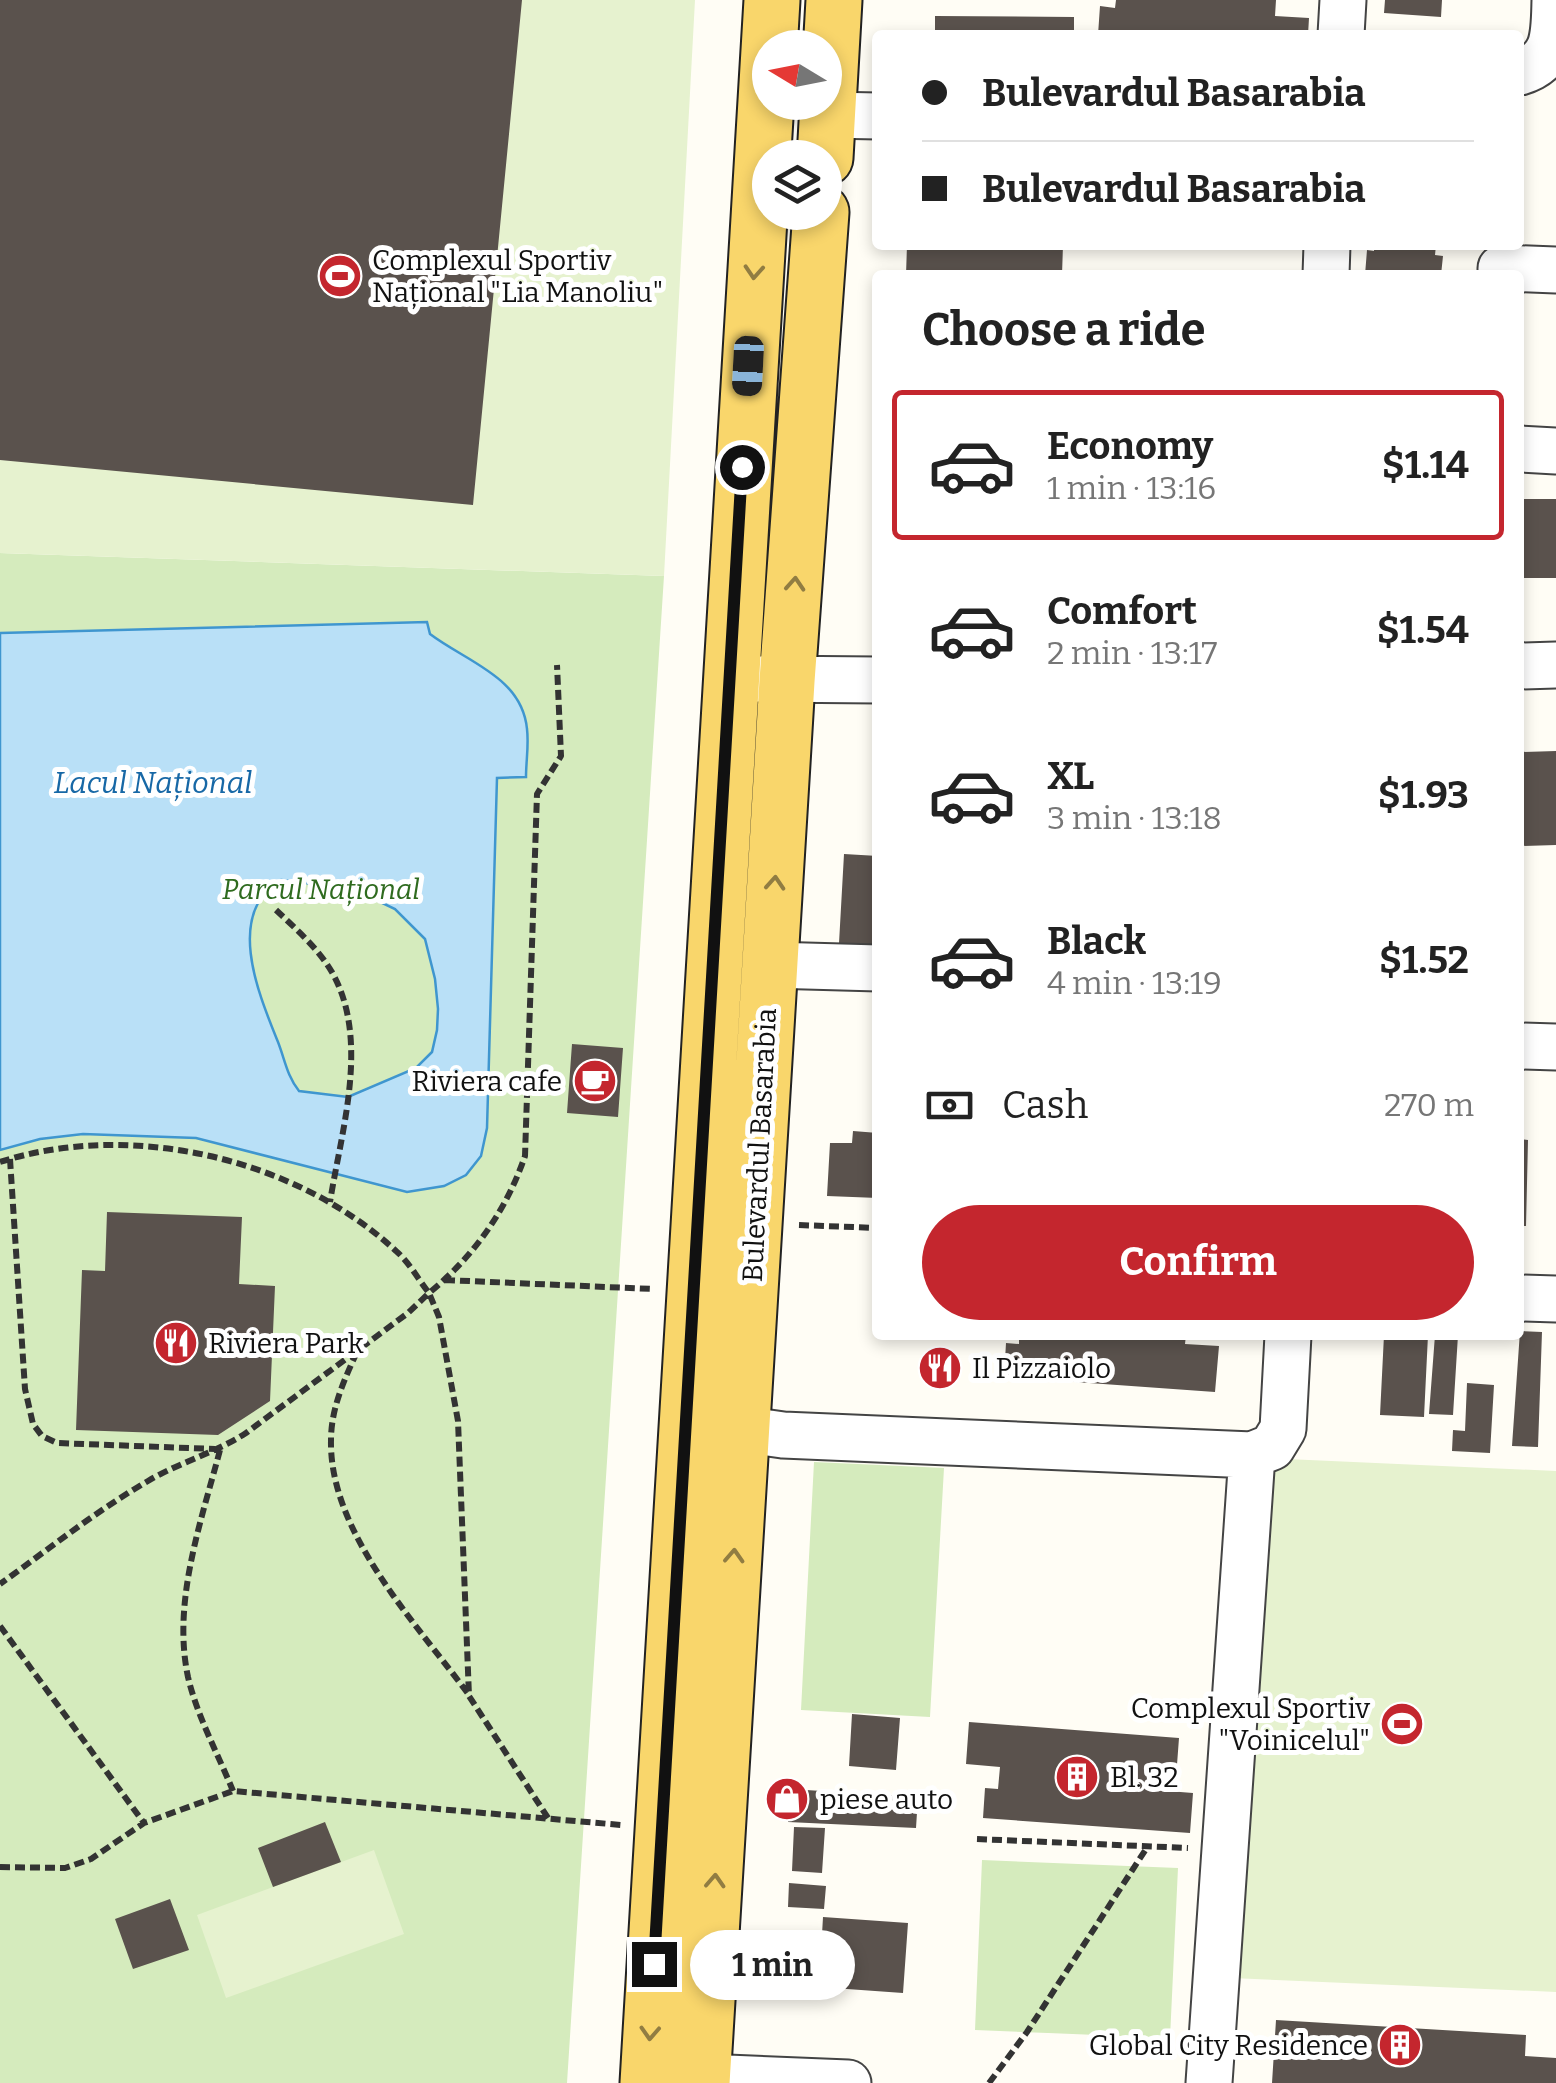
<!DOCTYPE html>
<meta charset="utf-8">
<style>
:root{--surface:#fff;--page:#f2f2f2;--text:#222;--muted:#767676;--line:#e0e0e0;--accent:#c4262e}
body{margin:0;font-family:Bitter,serif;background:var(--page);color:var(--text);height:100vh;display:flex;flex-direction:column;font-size:38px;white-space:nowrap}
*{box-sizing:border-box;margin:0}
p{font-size:32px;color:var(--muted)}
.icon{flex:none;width:55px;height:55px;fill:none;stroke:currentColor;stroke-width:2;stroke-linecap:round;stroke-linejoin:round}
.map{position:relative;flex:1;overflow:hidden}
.side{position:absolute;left:872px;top:270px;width:652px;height:1070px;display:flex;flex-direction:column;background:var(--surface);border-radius:10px;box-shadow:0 5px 15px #0003}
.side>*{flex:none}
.hud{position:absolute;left:872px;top:30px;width:652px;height:220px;border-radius:10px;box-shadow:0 5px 15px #0003;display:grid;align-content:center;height:220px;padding:0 50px;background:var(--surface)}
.needle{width:65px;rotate:280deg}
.buttons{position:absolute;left:752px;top:30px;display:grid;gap:20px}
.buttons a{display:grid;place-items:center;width:90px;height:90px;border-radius:50%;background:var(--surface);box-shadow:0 5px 15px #0003;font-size:50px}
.end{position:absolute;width:45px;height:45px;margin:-22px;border:12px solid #111;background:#fff;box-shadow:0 0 0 5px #fff}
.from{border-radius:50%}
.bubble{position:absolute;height:70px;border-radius:35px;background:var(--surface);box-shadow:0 5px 15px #0003;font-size:32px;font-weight:700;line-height:70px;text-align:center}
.car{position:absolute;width:30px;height:60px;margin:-30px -15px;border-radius:12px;box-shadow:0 0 8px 2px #0007;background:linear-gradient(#222 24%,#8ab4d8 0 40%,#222 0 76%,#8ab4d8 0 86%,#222 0)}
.hud b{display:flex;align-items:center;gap:35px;height:95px;font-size:38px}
.hud b+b{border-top:2px solid var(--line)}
.hud i{width:25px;height:25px;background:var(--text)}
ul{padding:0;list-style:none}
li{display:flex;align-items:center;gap:30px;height:150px;margin:0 20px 15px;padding:0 30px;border:5px solid transparent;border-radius:10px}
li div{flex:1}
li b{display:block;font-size:38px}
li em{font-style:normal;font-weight:700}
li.on{border-color:var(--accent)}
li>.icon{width:90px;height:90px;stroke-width:1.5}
h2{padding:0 50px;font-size:45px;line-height:120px}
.pay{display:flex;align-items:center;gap:25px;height:110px;padding:0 50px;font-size:38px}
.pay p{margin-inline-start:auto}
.primary-button{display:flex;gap:20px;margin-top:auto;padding:20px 50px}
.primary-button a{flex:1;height:115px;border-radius:60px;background:var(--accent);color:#fff;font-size:40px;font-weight:700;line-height:115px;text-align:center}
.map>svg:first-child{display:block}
.green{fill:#d5ebbd}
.pitch{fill:#e6f2cf}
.water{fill:#b9e0f7;stroke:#3f96cf;stroke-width:2.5;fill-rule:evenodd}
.building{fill:#5a524d}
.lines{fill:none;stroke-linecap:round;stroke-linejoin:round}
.minor-casing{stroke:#444;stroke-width:49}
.major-casing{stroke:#222;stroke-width:59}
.path{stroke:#333;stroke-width:6;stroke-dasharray:10 5;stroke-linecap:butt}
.minor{stroke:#fff;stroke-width:45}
.major{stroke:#f9d66b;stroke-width:55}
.oneway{stroke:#917d42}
.route{stroke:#111;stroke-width:12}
.labels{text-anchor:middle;stroke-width:10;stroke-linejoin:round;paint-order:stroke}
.poi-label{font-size:28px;fill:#111;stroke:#fff;text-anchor:start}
.park-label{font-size:28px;font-style:italic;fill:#2f6b1f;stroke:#fff}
.street-label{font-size:28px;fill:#111;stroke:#fff}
.water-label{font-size:30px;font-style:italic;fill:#1768a6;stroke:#fff}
</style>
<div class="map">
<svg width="1556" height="2083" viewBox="0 0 1556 2083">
<rect width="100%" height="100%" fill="#fffdf5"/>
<!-- green -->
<path class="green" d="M 0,553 L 664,576 L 567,2083 L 0,2083 Z
M 814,1462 L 944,1468 L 930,1717 L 801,1710 Z
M 982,1860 L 1178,1868 L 1170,2038 L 975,2030 Z"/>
<!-- pitch -->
<path class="pitch" d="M 0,0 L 695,0 L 664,576 L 0,553 Z
M 1266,1458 L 1556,1471 L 1556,1992 L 1231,1978 Z
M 374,1850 L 404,1934 L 226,1998 L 197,1915 Z"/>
<!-- water -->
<path class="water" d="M 427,622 L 430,634 C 467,662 522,677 527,729 C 529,745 526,761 526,777 L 497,778 L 487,1128 L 481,1156 L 466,1175 L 444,1186 L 407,1192 L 196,1138 L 83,1134 L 40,1139 L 0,1150 L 0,633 ZM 281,880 L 313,884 L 328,890 L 374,899 L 395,909 L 425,939 L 435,979 L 438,1009 L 437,1030 L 432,1052 L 416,1068 L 348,1097 L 299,1091 C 287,1076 285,1060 278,1042 C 259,995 224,913 281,880 Z"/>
<!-- building -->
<path class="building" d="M 0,0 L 522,0 L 473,505 L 0,460 Z
M 1116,0 L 1276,0 L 1275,16 L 1309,18 L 1308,35 L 1098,35 L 1100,6 L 1115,8 Z
M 1385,0 L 1442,0 L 1441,17 L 1384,13 Z
M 935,16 L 1074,17 L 1074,35 L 935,35 Z
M 907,245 L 1063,245 L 1062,275 L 906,275 Z
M 1374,245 L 1436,245 L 1435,255 L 1443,256 L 1441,275 L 1365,275 L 1367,250 L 1374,251 Z
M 1520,499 L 1556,499 L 1556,578 L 1520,578 Z
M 874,561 L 878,561 L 878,618 L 873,618 Z
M 1556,751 L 1556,845 L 1520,846 L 1520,752 Z
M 844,854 L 878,856 L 878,964 L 838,961 Z
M 572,1044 L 623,1048 L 618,1117 L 567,1113 Z
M 853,1131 L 878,1133 L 878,1198 L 827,1196 L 830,1143 L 852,1143 Z
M 1520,1139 L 1528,1140 L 1526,1226 L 1520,1226 Z
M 107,1212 L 242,1217 L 239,1284 L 275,1286 L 270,1401 L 218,1435 L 76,1430 L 82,1270 L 105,1271 Z
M 1520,1331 L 1542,1332 L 1538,1447 L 1512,1446 Z
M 1019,1335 L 1186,1335 L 1185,1344 L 1219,1346 L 1215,1392 L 1004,1377 L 1006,1343 L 1019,1344 Z
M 1384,1335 L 1428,1335 L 1424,1417 L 1380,1415 Z
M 1435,1335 L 1458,1335 L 1453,1415 L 1429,1414 Z
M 1467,1383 L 1494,1385 L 1490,1453 L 1452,1451 L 1453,1430 L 1465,1431 Z
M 852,1714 L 900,1718 L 896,1770 L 849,1766 Z
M 969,1722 L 1179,1738 L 1176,1778 L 1156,1776 L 1155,1790 L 1193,1793 L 1190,1833 L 983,1818 L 985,1788 L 998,1789 L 1000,1767 L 966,1764 Z
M 790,1789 L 918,1797 L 916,1828 L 788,1822 Z
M 325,1822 L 341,1862 L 273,1887 L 258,1848 Z
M 794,1827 L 825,1828 L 822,1873 L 792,1871 Z
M 789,1883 L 826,1886 L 824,1909 L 788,1907 Z
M 170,1899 L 189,1950 L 133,1969 L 115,1919 Z
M 823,1917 L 908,1923 L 903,1993 L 819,1987 Z
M 1276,2020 L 1526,2035 L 1525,2056 L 1556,2058 L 1556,2083 L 1272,2083 Z"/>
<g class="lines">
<!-- minor casing -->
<g class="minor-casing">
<path id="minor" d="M 1341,35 L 1343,0
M 1520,72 C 1556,61 1554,34 1555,0
M 828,115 L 878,116
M 1326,275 L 1327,245
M 1501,275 L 1501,268 L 1556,270
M 1520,449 L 1556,451
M 1520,666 L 1556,665
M 752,679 L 878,680
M 770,965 L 878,968
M 1520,1046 L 1556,1047
M 1520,1298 L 1556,1299
M 742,1429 L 783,1435 L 1252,1455
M 703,2077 L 848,2083
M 1209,2083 L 1252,1455 L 1272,1447 L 1283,1429 L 1288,1335"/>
</g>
<!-- major casing -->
<g class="major-casing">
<path id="major" d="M 825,158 L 834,0
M 648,2083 L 772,0
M 702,2083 L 787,681 L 821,212"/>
</g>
<!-- path -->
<path class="path" d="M 276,910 C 296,929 319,949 333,974 C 370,1042 341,1132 330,1202
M 10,1159 L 25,1389 L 33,1424 L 42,1436 L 57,1443 L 215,1449
M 0,1162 C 130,1120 296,1158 396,1251 C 409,1262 418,1279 429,1293 L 408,1313 L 246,1433 C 215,1453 180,1462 148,1481 C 96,1511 49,1549 0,1584
M 799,1225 L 878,1228
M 445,1280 L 653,1289
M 357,1352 C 344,1380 331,1409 331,1440 C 329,1533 417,1624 469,1695
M 220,1450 C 201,1522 172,1602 188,1677 C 197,1716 218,1754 233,1791
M 0,1626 L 144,1823
M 548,1818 L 469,1696 L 458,1421 L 439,1317 L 429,1293 C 474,1256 506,1211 525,1156 L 537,794 L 561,756 L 557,665
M 977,1839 L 1188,1848
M 0,1867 L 65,1868 L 91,1859 L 144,1823 L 233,1791 L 621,1825
M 989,2083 L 1027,2032 L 1148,1846"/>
<!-- minor -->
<use href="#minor" class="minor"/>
<!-- major -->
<use href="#major" class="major"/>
</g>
<!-- one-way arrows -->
<defs><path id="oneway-chevron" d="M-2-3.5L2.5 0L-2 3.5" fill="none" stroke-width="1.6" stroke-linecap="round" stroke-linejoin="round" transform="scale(2.5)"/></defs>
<g class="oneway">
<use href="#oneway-chevron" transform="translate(754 272) rotate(94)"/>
<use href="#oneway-chevron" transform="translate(795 584) rotate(-86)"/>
<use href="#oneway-chevron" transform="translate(775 883) rotate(-86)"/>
<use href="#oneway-chevron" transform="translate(734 1556) rotate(-87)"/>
<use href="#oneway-chevron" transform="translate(715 1881) rotate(-87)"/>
<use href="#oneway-chevron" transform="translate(650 2033) rotate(93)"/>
</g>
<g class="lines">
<!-- route -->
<path class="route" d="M 654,1964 L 742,467"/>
</g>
<!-- icons -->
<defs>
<g id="stadium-disc" transform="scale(2.25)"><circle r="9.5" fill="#c4262e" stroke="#fff"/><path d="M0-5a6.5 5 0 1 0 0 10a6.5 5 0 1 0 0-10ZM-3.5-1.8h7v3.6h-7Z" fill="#fff"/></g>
<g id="cafe-disc" transform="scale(2.25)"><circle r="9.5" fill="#c4262e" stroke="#fff"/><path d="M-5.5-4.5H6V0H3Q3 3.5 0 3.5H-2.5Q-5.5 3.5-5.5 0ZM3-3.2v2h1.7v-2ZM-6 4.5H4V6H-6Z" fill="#fff"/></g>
<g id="restaurant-disc" transform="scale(2.25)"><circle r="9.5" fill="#c4262e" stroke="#fff"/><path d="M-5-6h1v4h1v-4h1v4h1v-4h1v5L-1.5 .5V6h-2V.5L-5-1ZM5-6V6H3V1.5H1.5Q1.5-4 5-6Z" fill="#fff"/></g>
<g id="building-disc" transform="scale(2.25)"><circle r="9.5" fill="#c4262e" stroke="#fff"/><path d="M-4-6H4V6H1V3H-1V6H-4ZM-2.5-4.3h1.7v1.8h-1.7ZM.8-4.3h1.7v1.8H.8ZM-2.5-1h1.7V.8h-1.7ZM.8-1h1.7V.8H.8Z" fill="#fff"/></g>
<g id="shop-disc" transform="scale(2.25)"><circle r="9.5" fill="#c4262e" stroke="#fff"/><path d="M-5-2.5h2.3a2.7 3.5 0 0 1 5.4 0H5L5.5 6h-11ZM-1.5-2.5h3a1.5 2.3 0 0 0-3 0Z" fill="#fff"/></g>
</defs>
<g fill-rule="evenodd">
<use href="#stadium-disc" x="340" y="276"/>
<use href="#cafe-disc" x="595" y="1081"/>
<use href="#restaurant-disc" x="176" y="1343"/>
<use href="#restaurant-disc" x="940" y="1368"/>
<use href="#stadium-disc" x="1402" y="1724"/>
<use href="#building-disc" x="1077" y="1777"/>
<use href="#shop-disc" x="787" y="1799"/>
<use href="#building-disc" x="1400" y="2045"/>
</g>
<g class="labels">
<!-- poi labels -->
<g class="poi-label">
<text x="372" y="270">Complexul Sportiv<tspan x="372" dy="32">Național "Lia Manoliu"</tspan></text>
<text x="562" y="1091" text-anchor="end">Riviera cafe</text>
<text x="208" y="1353">Riviera Park</text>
<text x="972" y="1378">Il Pizzaiolo</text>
<text x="1370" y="1718" text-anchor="end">Complexul Sportiv<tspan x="1370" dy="32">"Voinicelul"</tspan></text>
<text x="1110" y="1787">Bl. 32</text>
<text x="820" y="1809">piese auto</text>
<text x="1368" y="2055" text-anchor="end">Global City Residence</text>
</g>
<!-- park labels -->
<g class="park-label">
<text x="321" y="899">Parcul Național</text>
</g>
<!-- street labels -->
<g class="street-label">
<text transform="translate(759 1145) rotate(-87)" y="10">Bulevardul Basarabia</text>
</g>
<!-- water labels -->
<g class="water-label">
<text x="153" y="793">Lacul Național</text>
</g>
</g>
</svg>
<div class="buttons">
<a><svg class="needle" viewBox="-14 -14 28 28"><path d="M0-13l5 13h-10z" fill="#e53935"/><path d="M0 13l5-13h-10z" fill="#767676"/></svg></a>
<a><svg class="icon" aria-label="layers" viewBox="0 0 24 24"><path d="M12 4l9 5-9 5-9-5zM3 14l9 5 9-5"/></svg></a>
</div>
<i class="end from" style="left:742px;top:467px"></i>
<i class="end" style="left:654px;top:1964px"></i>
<div class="bubble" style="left:690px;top:1930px;width:165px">1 min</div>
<i class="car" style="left:748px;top:366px;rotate:183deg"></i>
<div class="hud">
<b><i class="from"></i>Bulevardul Basarabia</b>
<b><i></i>Bulevardul Basarabia</b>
</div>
<section class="side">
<h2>Choose a ride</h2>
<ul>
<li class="on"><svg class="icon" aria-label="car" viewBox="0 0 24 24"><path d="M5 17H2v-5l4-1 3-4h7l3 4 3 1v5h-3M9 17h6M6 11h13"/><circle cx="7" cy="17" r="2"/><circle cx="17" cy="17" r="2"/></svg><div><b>Economy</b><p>1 min · 13:16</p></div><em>$1.14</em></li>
<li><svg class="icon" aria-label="car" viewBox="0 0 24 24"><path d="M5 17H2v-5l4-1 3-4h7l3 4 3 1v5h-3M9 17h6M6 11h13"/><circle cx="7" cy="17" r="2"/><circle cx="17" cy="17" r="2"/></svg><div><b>Comfort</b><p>2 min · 13:17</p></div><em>$1.54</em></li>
<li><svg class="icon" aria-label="car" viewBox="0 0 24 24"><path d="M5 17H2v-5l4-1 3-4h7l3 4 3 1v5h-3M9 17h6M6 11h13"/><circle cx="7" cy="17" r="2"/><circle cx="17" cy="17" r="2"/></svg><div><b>XL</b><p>3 min · 13:18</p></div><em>$1.93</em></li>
<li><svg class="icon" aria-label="car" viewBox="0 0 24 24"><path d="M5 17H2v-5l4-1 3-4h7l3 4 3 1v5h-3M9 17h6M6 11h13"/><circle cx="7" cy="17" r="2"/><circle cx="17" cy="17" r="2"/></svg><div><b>Black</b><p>4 min · 13:19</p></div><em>$1.52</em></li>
</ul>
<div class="pay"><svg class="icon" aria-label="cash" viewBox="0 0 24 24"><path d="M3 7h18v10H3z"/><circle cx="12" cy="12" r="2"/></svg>Cash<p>270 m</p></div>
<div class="primary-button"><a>Confirm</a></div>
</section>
</div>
